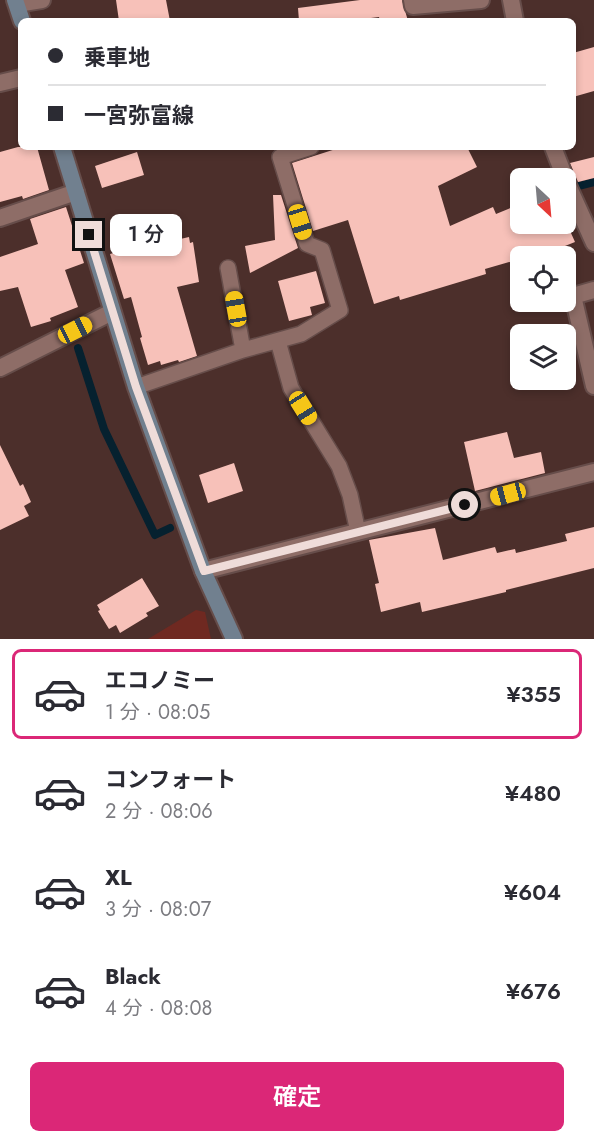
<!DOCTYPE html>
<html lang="ja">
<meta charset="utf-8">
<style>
:root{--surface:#fff;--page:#f2f2f3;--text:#2b2b33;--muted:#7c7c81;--line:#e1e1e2;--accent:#db2777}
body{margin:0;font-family:Jost,"Noto Sans JP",sans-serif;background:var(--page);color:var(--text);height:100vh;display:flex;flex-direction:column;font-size:22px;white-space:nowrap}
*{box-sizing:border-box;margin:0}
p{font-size:20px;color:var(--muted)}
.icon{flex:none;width:33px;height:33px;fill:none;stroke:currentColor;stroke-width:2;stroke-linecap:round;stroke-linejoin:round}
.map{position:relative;height:639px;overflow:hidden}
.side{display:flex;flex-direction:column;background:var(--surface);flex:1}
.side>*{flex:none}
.top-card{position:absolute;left:18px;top:18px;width:558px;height:132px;border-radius:9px;box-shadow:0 3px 9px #0003;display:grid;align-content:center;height:132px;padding:0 30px;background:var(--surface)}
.needle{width:39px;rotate:154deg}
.fabs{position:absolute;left:510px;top:168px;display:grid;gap:12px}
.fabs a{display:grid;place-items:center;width:66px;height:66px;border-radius:9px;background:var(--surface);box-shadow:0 3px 9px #0003;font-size:30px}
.end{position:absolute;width:27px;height:27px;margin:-14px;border:8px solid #efdcd9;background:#111;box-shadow:0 0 0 3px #111}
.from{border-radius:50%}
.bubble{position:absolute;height:42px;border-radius:9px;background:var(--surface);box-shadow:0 3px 9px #0003;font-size:20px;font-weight:600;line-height:42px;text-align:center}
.car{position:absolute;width:18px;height:36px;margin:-18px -9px;border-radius:8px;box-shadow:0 0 4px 2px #0007;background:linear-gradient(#f5c518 24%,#345 0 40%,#f5c518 0 76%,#345 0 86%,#f5c518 0)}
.top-card b{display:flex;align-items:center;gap:21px;height:57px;font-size:22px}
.top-card b+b{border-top:2px solid var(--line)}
.top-card i{width:15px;height:15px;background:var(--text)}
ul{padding:10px 0 0;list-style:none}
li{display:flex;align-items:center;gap:18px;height:90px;margin:0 12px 9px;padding:0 18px;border:3px solid transparent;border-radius:9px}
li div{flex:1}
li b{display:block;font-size:22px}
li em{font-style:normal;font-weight:600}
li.selected{border-color:var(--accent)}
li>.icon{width:54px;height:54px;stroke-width:1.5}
.button{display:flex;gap:12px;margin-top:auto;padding:12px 30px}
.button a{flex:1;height:69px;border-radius:9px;background:var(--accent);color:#fff;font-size:24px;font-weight:600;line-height:69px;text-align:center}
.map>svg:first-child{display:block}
.green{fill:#6f2921}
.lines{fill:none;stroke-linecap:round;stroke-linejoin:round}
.stream{stroke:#06212f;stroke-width:8}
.building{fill:#f7c1b9}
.service-casing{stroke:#664d4a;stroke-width:18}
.minor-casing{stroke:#664d4a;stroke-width:20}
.secondary-casing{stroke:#664d4a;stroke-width:20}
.service{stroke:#8e6d67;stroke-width:15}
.minor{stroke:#8e6d67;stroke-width:16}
.secondary{stroke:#71808f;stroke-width:16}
.route{stroke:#efdcd9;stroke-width:8}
</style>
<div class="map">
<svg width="594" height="639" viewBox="0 0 594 639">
<rect width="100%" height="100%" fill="#4c2f2b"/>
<!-- green -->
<path class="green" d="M 196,610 L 205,612 L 211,639 L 148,639 Z"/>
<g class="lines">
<!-- stream -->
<path class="stream" d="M 579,186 L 594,182
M 78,348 L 104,429 L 155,535 L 170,528"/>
</g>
<!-- building -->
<path class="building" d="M 116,0 L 166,0 L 170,21 L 119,21 Z
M 360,0 L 402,0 L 408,21 L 380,21 L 379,17 L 347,21 L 299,21 L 298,8 Z
M 594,47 L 594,91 L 573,97 L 573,53 Z
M 18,147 L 37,147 L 49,190 L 23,199 L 22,196 L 0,202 L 0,152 Z
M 342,147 L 467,147 L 477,167 L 438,186 L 450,226 L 493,207 L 496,214 L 520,204 L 520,224 L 567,224 L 575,242 L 540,256 L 520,256 L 520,259 L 485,269 L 486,274 L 400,300 L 399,296 L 374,304 L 348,220 L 313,231 L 292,163 Z
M 137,152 L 144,175 L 102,188 L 95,166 Z
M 594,157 L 594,178 L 578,182 L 570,163 Z
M 273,195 L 281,195 L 298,248 L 250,273 L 245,246 L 275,240 Z
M 66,207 L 84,263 L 65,270 L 78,307 L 50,318 L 51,321 L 31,327 L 18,287 L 0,291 L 0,257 L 38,244 L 30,219 Z
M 189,237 L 190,243 L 193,242 L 199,282 L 177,287 L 197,356 L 179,362 L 178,360 L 161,365 L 160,361 L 148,365 L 140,338 L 142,337 L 131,297 L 124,299 L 110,254 L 132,248 L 132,250 Z
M 316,271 L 325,303 L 310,307 L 312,315 L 289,321 L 278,281 Z
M 507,432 L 514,458 L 541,452 L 545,473 L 475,491 L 464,442 Z
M 0,445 L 20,486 L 23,484 L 31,502 L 24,506 L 29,516 L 0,530 Z
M 234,463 L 243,491 L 208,503 L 199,475 Z
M 594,527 L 594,568 L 506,590 L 506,592 L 422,612 L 420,602 L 381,612 L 375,584 L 379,583 L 369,540 L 435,528 L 443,560 L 495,547 L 497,553 L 515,549 L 516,553 L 567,541 L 565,534 Z
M 142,578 L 159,606 L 146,613 L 148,616 L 120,633 L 116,625 L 109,629 L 98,611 L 100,610 L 97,605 Z"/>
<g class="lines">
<!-- service casing -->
<g class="service-casing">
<path id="service" d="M 228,268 L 243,350
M 278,341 L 291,388 L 339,466 L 350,495 L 358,532
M 136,387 L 243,350 L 301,334 L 340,310 L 322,250 L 307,244 L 280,157 L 311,147"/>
</g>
<!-- minor casing -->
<g class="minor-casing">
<path id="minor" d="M 412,0 L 413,6 L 481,0
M 511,0 L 515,21
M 17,4 L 42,0
M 0,83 L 21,78
M 553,147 L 565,178
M 566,181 L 594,243
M 0,218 L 76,192
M 594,290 L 573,296 L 594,386
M 0,368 L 112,312
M 203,571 L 594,472"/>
</g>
<!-- secondary casing -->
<g class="secondary-casing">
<path id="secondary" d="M 15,0 L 22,21
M 62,147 L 136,387 L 203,571 L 234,639"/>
</g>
<!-- service -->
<use href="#service" class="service"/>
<!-- minor -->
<use href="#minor" class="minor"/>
<!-- secondary -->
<use href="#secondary" class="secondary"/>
</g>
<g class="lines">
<!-- route -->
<path class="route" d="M 89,235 L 136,387 L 204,571 L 465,505"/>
</g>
</svg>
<div class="fabs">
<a><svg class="needle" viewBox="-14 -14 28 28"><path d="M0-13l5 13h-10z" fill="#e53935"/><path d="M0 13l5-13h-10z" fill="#7c7c81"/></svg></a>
<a><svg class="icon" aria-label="locate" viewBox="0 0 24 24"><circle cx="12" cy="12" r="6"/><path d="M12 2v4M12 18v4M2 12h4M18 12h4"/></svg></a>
<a><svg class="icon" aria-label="layers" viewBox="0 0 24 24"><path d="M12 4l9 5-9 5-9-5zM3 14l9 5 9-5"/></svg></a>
</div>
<i class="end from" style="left:465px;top:505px"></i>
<i class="end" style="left:89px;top:235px"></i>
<div class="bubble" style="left:110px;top:214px;width:72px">1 分</div>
<i class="car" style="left:300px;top:222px;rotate:163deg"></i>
<i class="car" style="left:236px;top:309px;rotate:350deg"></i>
<i class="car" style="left:75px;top:330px;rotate:63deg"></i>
<i class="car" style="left:303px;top:408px;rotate:148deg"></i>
<i class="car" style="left:508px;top:494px;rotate:255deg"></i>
<div class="top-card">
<b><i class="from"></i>乗車地</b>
<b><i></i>一宮弥富線</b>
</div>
</div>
<section class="side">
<ul>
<li class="selected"><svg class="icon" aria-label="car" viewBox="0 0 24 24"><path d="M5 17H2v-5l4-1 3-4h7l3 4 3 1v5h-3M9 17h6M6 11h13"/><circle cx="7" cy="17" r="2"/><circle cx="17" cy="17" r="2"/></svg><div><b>エコノミー</b><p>1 分 · 08:05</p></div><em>¥355</em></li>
<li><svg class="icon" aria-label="car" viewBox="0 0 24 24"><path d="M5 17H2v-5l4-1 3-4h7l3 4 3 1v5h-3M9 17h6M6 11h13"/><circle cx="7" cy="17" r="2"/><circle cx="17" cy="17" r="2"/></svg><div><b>コンフォート</b><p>2 分 · 08:06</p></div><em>¥480</em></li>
<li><svg class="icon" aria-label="car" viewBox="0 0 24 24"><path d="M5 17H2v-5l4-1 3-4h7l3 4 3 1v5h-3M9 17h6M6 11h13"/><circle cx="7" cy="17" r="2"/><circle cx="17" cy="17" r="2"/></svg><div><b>XL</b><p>3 分 · 08:07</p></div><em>¥604</em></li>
<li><svg class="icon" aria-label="car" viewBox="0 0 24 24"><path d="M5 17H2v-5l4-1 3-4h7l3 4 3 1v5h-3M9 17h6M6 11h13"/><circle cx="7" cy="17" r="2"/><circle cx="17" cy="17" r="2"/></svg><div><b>Black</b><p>4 分 · 08:08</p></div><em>¥676</em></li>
</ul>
<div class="button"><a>確定</a></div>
</section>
